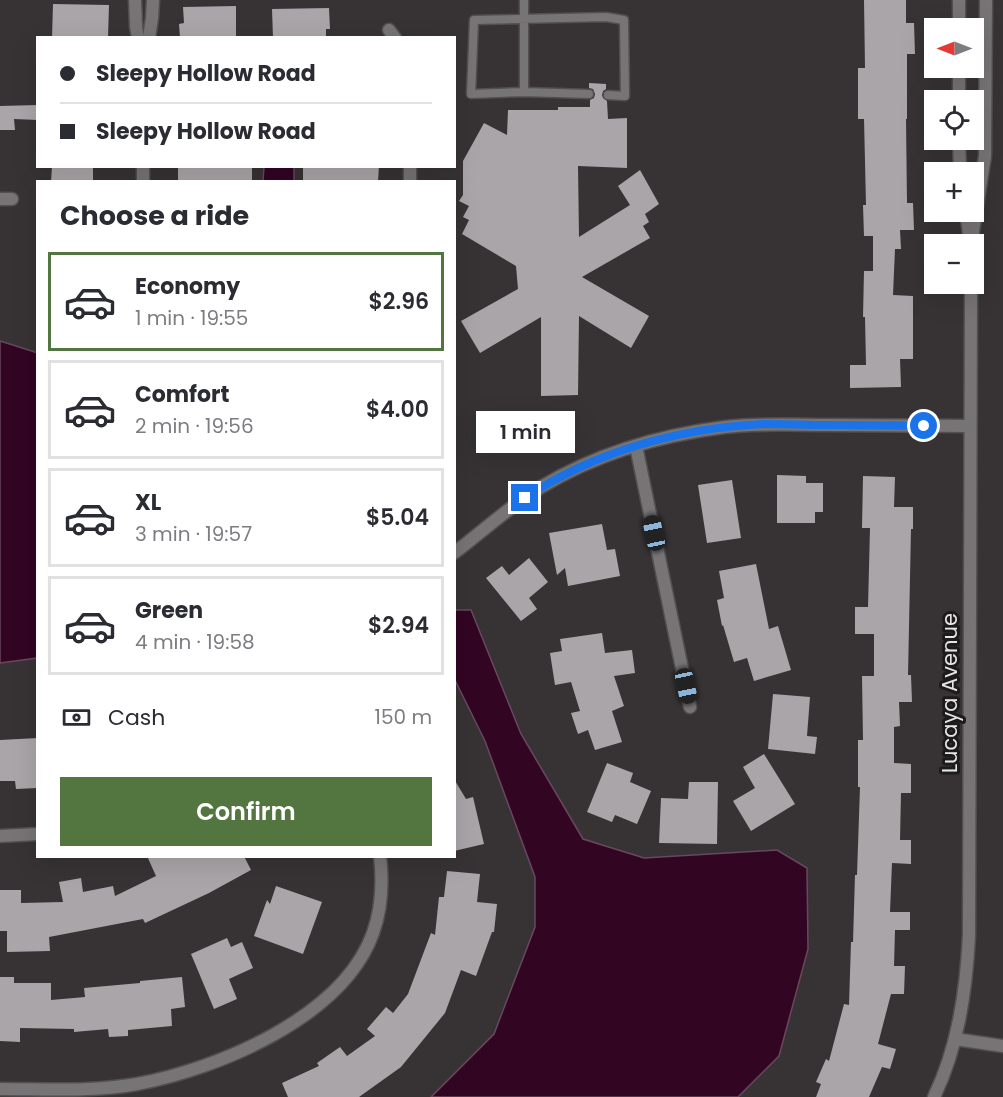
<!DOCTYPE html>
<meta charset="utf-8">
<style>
:root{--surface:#fff;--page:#f7f7f7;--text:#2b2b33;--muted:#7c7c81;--line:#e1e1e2;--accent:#53753f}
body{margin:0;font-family:Poppins,sans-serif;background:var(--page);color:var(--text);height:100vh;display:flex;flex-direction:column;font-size:22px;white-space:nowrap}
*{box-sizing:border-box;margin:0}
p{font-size:20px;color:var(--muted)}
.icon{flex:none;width:33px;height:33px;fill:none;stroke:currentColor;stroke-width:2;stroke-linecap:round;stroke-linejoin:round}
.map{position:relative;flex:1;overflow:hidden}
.details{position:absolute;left:36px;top:180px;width:420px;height:678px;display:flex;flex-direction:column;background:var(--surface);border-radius:0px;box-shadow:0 6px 24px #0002}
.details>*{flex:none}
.banner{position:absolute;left:36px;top:36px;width:420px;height:132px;border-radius:0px;box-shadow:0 6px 24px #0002;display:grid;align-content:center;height:132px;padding:0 24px;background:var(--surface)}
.needle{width:39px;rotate:270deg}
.fabs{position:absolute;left:924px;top:18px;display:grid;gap:12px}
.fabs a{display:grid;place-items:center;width:60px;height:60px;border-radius:0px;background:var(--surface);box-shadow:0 6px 24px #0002;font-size:30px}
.end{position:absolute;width:27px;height:27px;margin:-14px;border:8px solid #1a73e8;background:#fff;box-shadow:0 0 0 3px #fff}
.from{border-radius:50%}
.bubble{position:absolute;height:42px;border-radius:0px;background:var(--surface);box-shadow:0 6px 24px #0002;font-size:20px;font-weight:600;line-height:42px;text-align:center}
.car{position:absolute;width:18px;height:36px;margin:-18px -9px;border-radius:8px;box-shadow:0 0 4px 2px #0007;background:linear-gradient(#222 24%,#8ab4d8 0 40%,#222 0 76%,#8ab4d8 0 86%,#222 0)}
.banner b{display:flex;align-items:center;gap:21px;height:57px;font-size:22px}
.banner b+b{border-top:2px solid var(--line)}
.banner i{width:15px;height:15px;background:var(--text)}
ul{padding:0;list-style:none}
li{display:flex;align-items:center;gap:18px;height:99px;margin:0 12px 9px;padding:0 12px;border:3px solid var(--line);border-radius:0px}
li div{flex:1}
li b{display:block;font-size:22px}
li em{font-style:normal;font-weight:600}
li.active{border-color:var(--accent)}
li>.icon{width:54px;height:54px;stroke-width:1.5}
h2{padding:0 24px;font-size:27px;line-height:72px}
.pay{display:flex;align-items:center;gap:15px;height:66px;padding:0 24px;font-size:22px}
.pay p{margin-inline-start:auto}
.primary-button{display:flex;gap:12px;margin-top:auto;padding:12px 24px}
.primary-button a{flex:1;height:69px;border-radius:0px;background:var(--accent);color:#fff;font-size:24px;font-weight:600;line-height:69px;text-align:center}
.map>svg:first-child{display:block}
.water{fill:#320523;stroke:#69485e;stroke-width:1.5}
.building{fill:#aaa5a8}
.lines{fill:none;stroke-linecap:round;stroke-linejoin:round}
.service-casing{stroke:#534f51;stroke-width:11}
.minor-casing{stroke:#534f51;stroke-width:15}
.tertiary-casing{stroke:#534f51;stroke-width:15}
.service{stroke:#767475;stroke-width:8}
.minor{stroke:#767475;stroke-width:12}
.tertiary{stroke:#767475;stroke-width:12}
.route{stroke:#1a73e8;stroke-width:8}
.labels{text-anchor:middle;stroke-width:6;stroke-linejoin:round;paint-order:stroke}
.street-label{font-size:21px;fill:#e8e5e7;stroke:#1d1b1c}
</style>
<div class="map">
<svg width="1003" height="1097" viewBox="0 0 1003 1097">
<rect width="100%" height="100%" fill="#373335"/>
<!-- water -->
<path class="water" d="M 264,167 L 294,167 L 294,181 L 263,181 Z
M 0,341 L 38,353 L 37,658 L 0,663 Z
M 455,610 L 471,610 L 521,734 L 583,839 L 644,858 L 777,850 L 807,868 L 808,949 L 779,1056 L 738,1097 L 431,1097 L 494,1034 L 535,927 L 535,877 L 485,741 L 455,680 Z"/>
<!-- building -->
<path class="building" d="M 864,0 L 906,0 L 906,23 L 914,23 L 915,54 L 907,54 L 907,119 L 906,119 L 907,203 L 913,203 L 914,230 L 900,230 L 901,249 L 895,249 L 893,295 L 913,296 L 913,359 L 900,359 L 901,387 L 850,388 L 850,365 L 866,365 L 865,317 L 863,317 L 864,271 L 873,271 L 873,236 L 864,236 L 863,205 L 866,205 L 864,119 L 858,119 L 858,68 L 865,68 Z
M 53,4 L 109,5 L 108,38 L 52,38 Z
M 236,6 L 236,38 L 180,38 L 179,24 L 184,23 L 183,7 Z
M 329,8 L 330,29 L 326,29 L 326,38 L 273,38 L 272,9 Z
M 589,83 L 606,84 L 606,89 L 603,91 L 602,95 L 603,98 L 607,101 L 608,119 L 627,118 L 627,168 L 578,166 L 579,237 L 630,205 L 618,186 L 640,170 L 659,204 L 645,214 L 649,222 L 643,226 L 650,238 L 582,277 L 649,316 L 631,348 L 579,316 L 578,395 L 541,396 L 541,317 L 480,353 L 461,321 L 518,289 L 516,266 L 462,234 L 469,220 L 463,217 L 469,206 L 459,201 L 463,195 L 463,161 L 484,123 L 507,135 L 508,110 L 558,110 L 558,107 L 590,107 L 590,100 L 594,98 L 595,94 L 593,89 L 589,88 Z
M 38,105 L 38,120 L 14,119 L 15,130 L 0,130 L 0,106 Z
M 52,166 L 93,166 L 93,182 L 51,182 Z
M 178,166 L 252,166 L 252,182 L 178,182 Z
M 303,166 L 379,166 L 378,182 L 303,182 Z
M 777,475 L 806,476 L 806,483 L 823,483 L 823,512 L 815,512 L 815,523 L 777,523 Z
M 863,476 L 895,477 L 894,507 L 913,507 L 913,529 L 911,529 L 908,675 L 911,675 L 912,702 L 899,702 L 900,726 L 894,727 L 894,763 L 911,764 L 911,793 L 901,793 L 900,840 L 911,840 L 911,864 L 892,863 L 890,912 L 910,912 L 910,930 L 895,930 L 894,966 L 905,966 L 904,994 L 891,994 L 878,1044 L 896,1049 L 890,1069 L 882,1067 L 869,1097 L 816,1097 L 821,1084 L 816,1082 L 826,1059 L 829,1061 L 844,1004 L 849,1005 L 851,942 L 853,942 L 855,875 L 857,875 L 860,787 L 858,787 L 858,740 L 863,740 L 862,676 L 874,676 L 874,634 L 855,634 L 855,607 L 868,607 L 870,528 L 862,528 Z
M 732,480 L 741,538 L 707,543 L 698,485 Z
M 602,524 L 607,550 L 615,549 L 620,576 L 568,586 L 565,568 L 557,575 L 549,533 Z
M 529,558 L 548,582 L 529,598 L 537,609 L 521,621 L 486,578 L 502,566 L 509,575 Z
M 756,564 L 769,629 L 778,626 L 791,670 L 754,681 L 747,658 L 734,662 L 723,625 L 722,626 L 717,600 L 724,598 L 719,571 Z
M 602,633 L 605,653 L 632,650 L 635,673 L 614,676 L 624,706 L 612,711 L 622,742 L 595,750 L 588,730 L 578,734 L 571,713 L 580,711 L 571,682 L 555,685 L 550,653 L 562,651 L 560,639 Z
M 773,694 L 810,697 L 807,736 L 817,737 L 815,754 L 768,749 Z
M 38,738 L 38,788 L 16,789 L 15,781 L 0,781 L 0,740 Z
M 764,754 L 795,804 L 751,831 L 733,801 L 755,788 L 743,767 Z
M 607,763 L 633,773 L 630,782 L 651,791 L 637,824 L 615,815 L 612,822 L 587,812 Z
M 454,779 L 466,799 L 473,797 L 484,844 L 454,851 Z
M 689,782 L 718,782 L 717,844 L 659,843 L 661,798 L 688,799 Z
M 147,856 L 244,856 L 251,870 L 209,893 L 145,923 L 143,919 L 49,937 L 50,951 L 7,952 L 7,931 L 0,931 L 0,890 L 21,890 L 21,903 L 63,902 L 59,882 L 81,878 L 83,892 L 113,886 L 115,896 L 156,876 Z
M 447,871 L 480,874 L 477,902 L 497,904 L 494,932 L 492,932 L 476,976 L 461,970 L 445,1013 L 401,1067 L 359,1097 L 288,1097 L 282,1083 L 319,1066 L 317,1063 L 340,1047 L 347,1056 L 375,1036 L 367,1029 L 386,1007 L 393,1013 L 408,994 L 431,933 L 435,935 L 439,897 L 444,897 Z
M 276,886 L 322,902 L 303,954 L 254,936 L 267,900 L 270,904 Z
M 227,938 L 231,947 L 242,942 L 253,968 L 229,979 L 237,999 L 214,1009 L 191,954 Z
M 0,977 L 14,977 L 14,983 L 51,983 L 51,1000 L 85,997 L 84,988 L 140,983 L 140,981 L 182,977 L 185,1007 L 171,1009 L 172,1026 L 128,1030 L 128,1036 L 109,1037 L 108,1029 L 74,1032 L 74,1029 L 20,1028 L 20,1042 L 0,1041 Z"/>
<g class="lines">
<!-- service casing -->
<g class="service-casing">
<path id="service" d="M 524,0 L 524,92 L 471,94 L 474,20 L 606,17 L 624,20 L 625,96 L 608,95
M 524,92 L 589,94"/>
</g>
<!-- minor casing -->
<g class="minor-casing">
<path id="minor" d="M 135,0 L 136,27 L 138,38
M 389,30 L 395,38
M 149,38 L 152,18 L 153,0
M 143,166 L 143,182
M 410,182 L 410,166
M 0,199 L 12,199
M 636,446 L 690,707
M 454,553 C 483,531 510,506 541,487 C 596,454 661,435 725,427 C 760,423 795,425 829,425 C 876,425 923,426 970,426
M 0,836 L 38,834
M 955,1039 L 1003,1046
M 0,1089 C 44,1089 93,1092 137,1084 C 218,1069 343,1017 373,933 C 382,908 383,882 380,856"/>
</g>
<!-- tertiary casing -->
<g class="tertiary-casing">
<path id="tertiary" d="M 959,0 L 959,28
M 959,68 L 959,100
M 959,140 L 960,172
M 966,212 L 969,234
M 971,244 L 985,156 L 986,0
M 934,1097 C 958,1047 966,992 969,936 L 971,284"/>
</g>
<!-- service -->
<use href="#service" class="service"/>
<!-- minor -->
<use href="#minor" class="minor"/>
<!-- tertiary -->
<use href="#tertiary" class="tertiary"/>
</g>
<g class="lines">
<!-- route -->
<path class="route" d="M 525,498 C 595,451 680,428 764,424 C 785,424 807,425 828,425 C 860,425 892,425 924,426"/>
</g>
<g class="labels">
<!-- street labels -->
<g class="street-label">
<text transform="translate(950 693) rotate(-90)" y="7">Lucaya Avenue</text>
</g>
</g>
</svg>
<div class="fabs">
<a><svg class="needle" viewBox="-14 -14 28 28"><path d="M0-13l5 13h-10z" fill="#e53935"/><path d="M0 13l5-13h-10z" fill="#7c7c81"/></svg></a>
<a><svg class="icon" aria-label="locate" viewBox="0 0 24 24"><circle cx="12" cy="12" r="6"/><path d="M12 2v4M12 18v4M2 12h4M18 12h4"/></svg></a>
<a>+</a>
<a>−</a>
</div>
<i class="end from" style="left:924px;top:426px"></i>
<i class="end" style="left:525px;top:498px"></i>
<div class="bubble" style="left:476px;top:411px;width:99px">1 min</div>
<i class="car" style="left:654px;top:533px;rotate:348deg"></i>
<i class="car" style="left:686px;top:686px;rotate:168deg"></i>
<div class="banner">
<b><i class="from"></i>Sleepy Hollow Road</b>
<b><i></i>Sleepy Hollow Road</b>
</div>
<section class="details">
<h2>Choose a ride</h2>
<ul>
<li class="active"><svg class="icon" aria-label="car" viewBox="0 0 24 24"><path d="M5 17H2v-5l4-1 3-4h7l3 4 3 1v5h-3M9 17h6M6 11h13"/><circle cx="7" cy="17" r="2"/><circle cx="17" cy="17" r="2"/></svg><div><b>Economy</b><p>1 min · 19:55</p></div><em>$2.96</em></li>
<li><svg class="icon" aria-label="car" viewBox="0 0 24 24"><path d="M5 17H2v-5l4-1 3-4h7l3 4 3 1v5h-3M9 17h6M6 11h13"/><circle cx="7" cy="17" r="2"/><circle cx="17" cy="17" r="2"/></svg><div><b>Comfort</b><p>2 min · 19:56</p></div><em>$4.00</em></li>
<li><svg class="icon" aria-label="car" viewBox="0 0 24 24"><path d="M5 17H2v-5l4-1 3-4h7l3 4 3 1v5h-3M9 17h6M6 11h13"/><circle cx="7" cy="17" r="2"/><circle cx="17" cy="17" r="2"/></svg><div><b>XL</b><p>3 min · 19:57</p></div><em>$5.04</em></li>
<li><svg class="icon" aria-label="car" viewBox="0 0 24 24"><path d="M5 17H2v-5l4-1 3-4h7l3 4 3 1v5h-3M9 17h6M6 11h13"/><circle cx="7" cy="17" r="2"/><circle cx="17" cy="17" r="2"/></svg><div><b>Green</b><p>4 min · 19:58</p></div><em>$2.94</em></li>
</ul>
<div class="pay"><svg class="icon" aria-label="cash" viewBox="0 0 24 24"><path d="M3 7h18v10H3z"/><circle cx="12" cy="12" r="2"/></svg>Cash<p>150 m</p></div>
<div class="primary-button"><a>Confirm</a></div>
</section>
</div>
